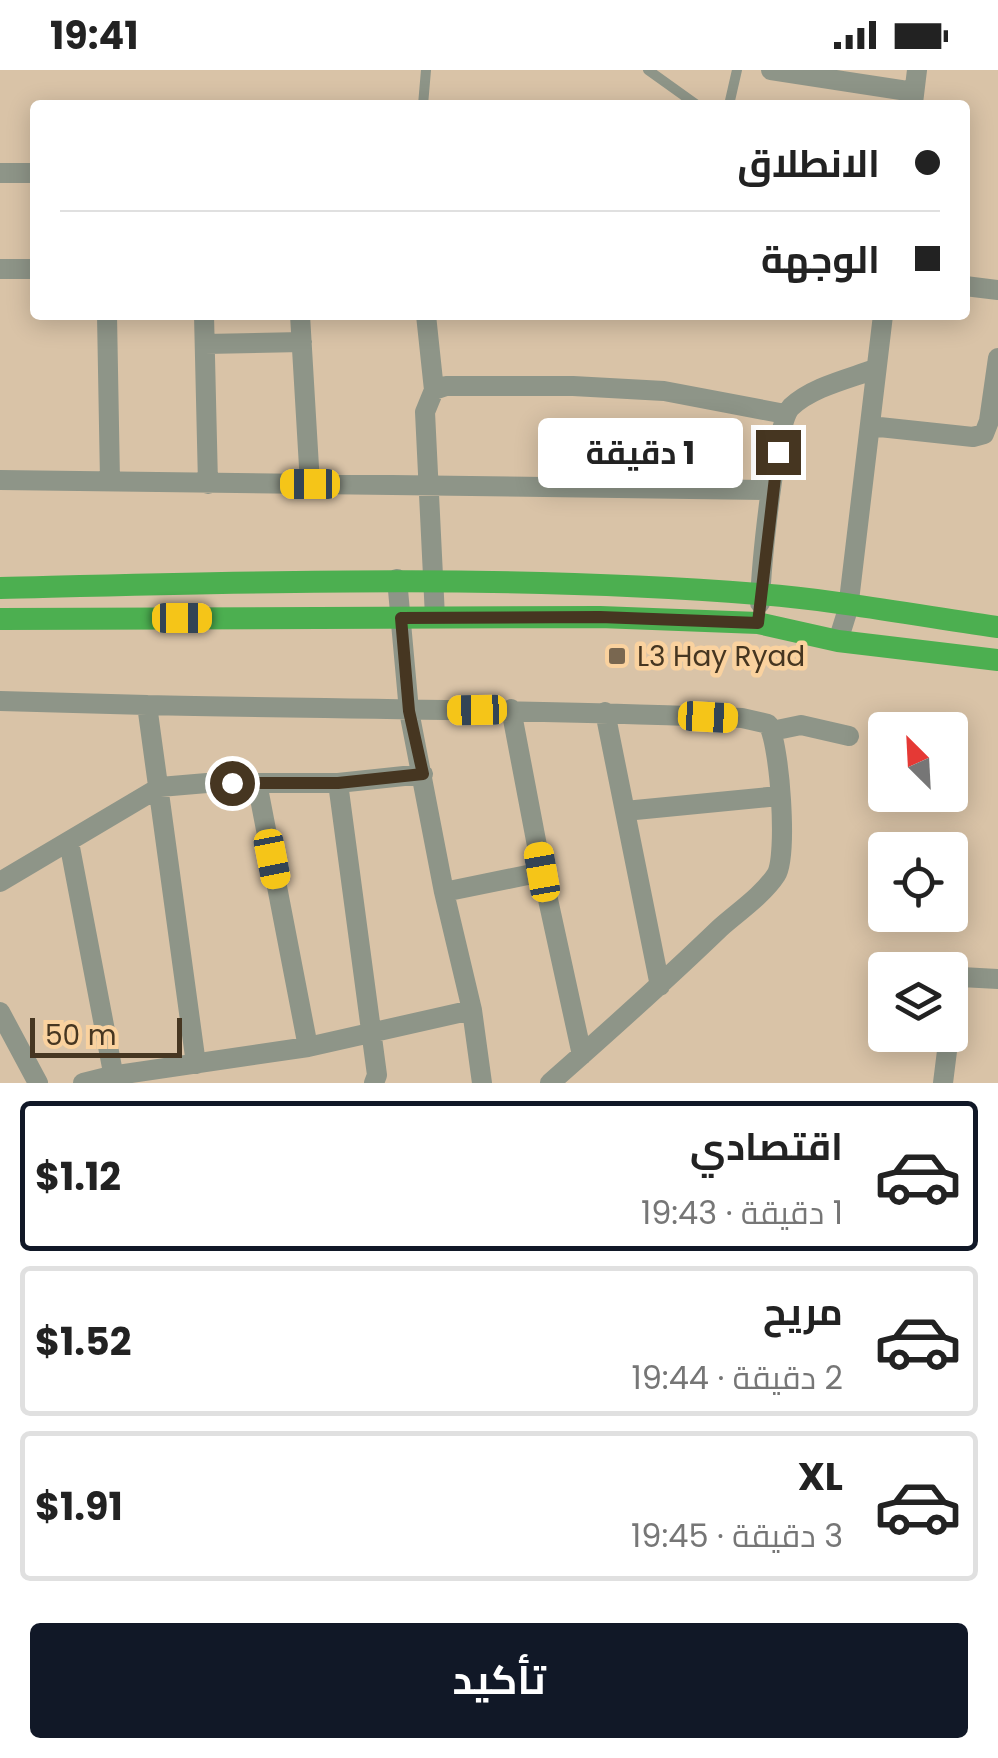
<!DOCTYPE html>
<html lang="ar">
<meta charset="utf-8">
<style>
:root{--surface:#fff;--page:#f2f2f2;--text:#222;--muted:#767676;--line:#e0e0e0;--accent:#111827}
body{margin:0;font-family:Poppins,Cairo,sans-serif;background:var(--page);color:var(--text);direction:rtl;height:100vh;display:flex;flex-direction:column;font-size:38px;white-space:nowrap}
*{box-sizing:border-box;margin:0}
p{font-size:32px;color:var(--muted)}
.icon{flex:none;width:55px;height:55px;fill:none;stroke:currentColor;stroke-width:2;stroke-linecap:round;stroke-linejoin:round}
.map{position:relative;height:1013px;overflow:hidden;direction:ltr}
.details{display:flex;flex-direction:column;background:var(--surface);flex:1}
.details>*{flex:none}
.hud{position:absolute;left:30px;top:30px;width:940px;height:220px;border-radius:10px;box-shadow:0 5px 25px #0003;direction:rtl;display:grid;align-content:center;height:220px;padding:0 30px;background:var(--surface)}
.needle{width:65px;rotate:336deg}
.controls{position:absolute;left:868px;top:642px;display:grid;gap:20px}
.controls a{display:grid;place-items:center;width:100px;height:100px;border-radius:10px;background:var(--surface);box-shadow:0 5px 25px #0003;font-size:50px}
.scale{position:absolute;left:30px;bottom:25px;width:152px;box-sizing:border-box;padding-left:10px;border:5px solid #463621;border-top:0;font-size:28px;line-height:35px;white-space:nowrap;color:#463621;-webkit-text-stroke:8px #fad29f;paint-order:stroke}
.end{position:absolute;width:45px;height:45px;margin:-22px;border:12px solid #463621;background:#fff;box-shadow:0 0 0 5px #fff}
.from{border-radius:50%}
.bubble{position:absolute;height:70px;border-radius:10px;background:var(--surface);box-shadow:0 5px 25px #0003;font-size:32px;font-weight:700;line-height:70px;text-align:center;direction:rtl}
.car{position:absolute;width:30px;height:60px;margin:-30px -15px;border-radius:12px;box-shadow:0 0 8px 2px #0007;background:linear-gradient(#f5c518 24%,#345 0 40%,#f5c518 0 76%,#345 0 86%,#f5c518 0)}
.hud b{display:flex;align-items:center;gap:35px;height:95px;font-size:38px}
.hud b+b{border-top:2px solid var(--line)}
.hud i{width:25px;height:25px;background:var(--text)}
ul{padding:18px 0 0;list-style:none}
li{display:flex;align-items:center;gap:30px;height:150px;margin:0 20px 15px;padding:0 10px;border:5px solid var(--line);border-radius:10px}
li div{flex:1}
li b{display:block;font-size:38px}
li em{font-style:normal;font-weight:700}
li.active{border-color:var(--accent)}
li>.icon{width:90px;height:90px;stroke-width:1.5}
.button{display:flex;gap:20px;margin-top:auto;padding:20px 30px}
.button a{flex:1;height:115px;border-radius:10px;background:var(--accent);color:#fff;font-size:40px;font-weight:700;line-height:115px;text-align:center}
.status{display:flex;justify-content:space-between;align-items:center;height:70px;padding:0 50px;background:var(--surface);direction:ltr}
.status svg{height:28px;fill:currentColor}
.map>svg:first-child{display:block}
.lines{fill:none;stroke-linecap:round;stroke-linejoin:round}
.lane{stroke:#8e9588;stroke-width:10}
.street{stroke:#8e9588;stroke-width:20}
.fast{stroke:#4caf50;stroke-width:22}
.route{stroke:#463621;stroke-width:12}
.poi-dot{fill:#796750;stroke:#fad29f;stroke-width:4}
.labels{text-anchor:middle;stroke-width:9;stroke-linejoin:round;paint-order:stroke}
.poi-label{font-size:28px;fill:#463621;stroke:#fad29f;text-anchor:start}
</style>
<div class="status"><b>19:41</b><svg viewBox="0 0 49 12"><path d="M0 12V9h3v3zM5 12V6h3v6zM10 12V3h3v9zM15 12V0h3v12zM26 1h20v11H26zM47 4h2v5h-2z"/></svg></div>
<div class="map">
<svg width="998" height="1013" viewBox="0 0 998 1013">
<rect width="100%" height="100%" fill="#d9c3a7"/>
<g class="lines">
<!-- lane -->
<path class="lane" d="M 648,0 L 697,35
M 423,35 L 426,0
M 729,35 L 737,0"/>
<!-- street -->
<path class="street" d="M 771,0 L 914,22
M 913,33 L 917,0
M 0,103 L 35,103
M 0,199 L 35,199
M 965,216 L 998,220
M 107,245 L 110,411
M 204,245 L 208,414
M 300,245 L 310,414
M 426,245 L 434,320
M 205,274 L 302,272
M 870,356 L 973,367 L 984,364 L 989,351 L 998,288
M 0,410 L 771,420
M 397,509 L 409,641 L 444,822 L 472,940 L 482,1013
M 760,533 C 761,503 774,354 791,337 C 812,317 848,309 875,299
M 435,547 L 425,342 L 434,320 L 446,316 L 573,316 L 664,321 L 785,344
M 838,571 L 848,539 L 883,245
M 0,631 L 147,635
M 511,639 L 542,802 L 582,985
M 605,642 L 660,916
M 772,661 L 801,655 L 849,666
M 257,713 L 308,977
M 338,713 L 377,1005 L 374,1013
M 625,741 L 779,726
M 69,772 L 115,1013
M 0,812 L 160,717 L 207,713 L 338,713 L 423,704
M 444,822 L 542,802
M 0,942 L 38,1013
M 950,960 L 956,916 L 961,907 L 998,909
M 196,994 L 147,635 C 346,639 544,640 742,648 L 768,654 C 780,674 788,786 776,805 C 763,825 738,842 720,858 C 665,911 608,962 550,1013
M 83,1013 L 111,1006 L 308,977 L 472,940
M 943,1013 L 949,965"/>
<!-- fast -->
<path class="fast" d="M 0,518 C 253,512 505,504 758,524 C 838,530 918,546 998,557
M 0,549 L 600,547 L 758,553 L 838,571 L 998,590"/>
</g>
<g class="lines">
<!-- route -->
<path class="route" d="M 232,713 L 338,713 L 423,704 L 409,641 L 401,548 L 600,547 L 758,553 L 778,382"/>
</g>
<!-- markers -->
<rect class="poi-dot" x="607" y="576" width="20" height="20" rx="5"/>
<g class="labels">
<!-- poi labels -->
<g class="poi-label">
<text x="637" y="596">L3 Hay Ryad</text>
</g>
</g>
</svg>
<div class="controls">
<a><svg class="needle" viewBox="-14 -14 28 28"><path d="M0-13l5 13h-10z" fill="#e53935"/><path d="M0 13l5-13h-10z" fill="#767676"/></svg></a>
<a><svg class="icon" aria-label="locate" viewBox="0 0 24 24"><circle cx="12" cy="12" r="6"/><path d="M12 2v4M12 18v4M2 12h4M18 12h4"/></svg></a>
<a><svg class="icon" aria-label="layers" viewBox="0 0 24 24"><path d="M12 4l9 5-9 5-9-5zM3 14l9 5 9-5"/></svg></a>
</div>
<div class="scale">50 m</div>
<i class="end from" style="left:232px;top:713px"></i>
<i class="end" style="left:778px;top:382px"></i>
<div class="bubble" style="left:538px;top:348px;width:205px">1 دقيقة</div>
<i class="car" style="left:310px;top:414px;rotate:270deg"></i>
<i class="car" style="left:182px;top:548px;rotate:90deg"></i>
<i class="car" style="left:477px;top:640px;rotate:269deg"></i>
<i class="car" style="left:708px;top:647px;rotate:93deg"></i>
<i class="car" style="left:272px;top:789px;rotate:169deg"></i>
<i class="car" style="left:542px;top:802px;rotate:350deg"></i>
<div class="hud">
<b><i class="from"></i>الانطلاق</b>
<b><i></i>الوجهة</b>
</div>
</div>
<section class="details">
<ul>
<li class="active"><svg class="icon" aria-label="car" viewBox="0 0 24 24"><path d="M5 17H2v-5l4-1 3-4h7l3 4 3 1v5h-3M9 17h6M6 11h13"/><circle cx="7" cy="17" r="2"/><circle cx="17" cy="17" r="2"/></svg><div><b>اقتصادي</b><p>1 دقيقة · 19:43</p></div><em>$1.12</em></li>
<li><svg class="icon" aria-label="car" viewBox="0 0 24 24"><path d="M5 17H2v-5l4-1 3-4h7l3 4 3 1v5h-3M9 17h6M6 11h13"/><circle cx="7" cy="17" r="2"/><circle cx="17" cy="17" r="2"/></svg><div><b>مريح</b><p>2 دقيقة · 19:44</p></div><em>$1.52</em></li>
<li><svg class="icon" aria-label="car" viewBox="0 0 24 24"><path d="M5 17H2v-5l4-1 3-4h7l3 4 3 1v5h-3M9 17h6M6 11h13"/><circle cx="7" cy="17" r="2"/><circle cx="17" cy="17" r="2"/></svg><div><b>XL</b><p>3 دقيقة · 19:45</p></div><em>$1.91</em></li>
</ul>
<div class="button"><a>تأكيد</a></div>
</section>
